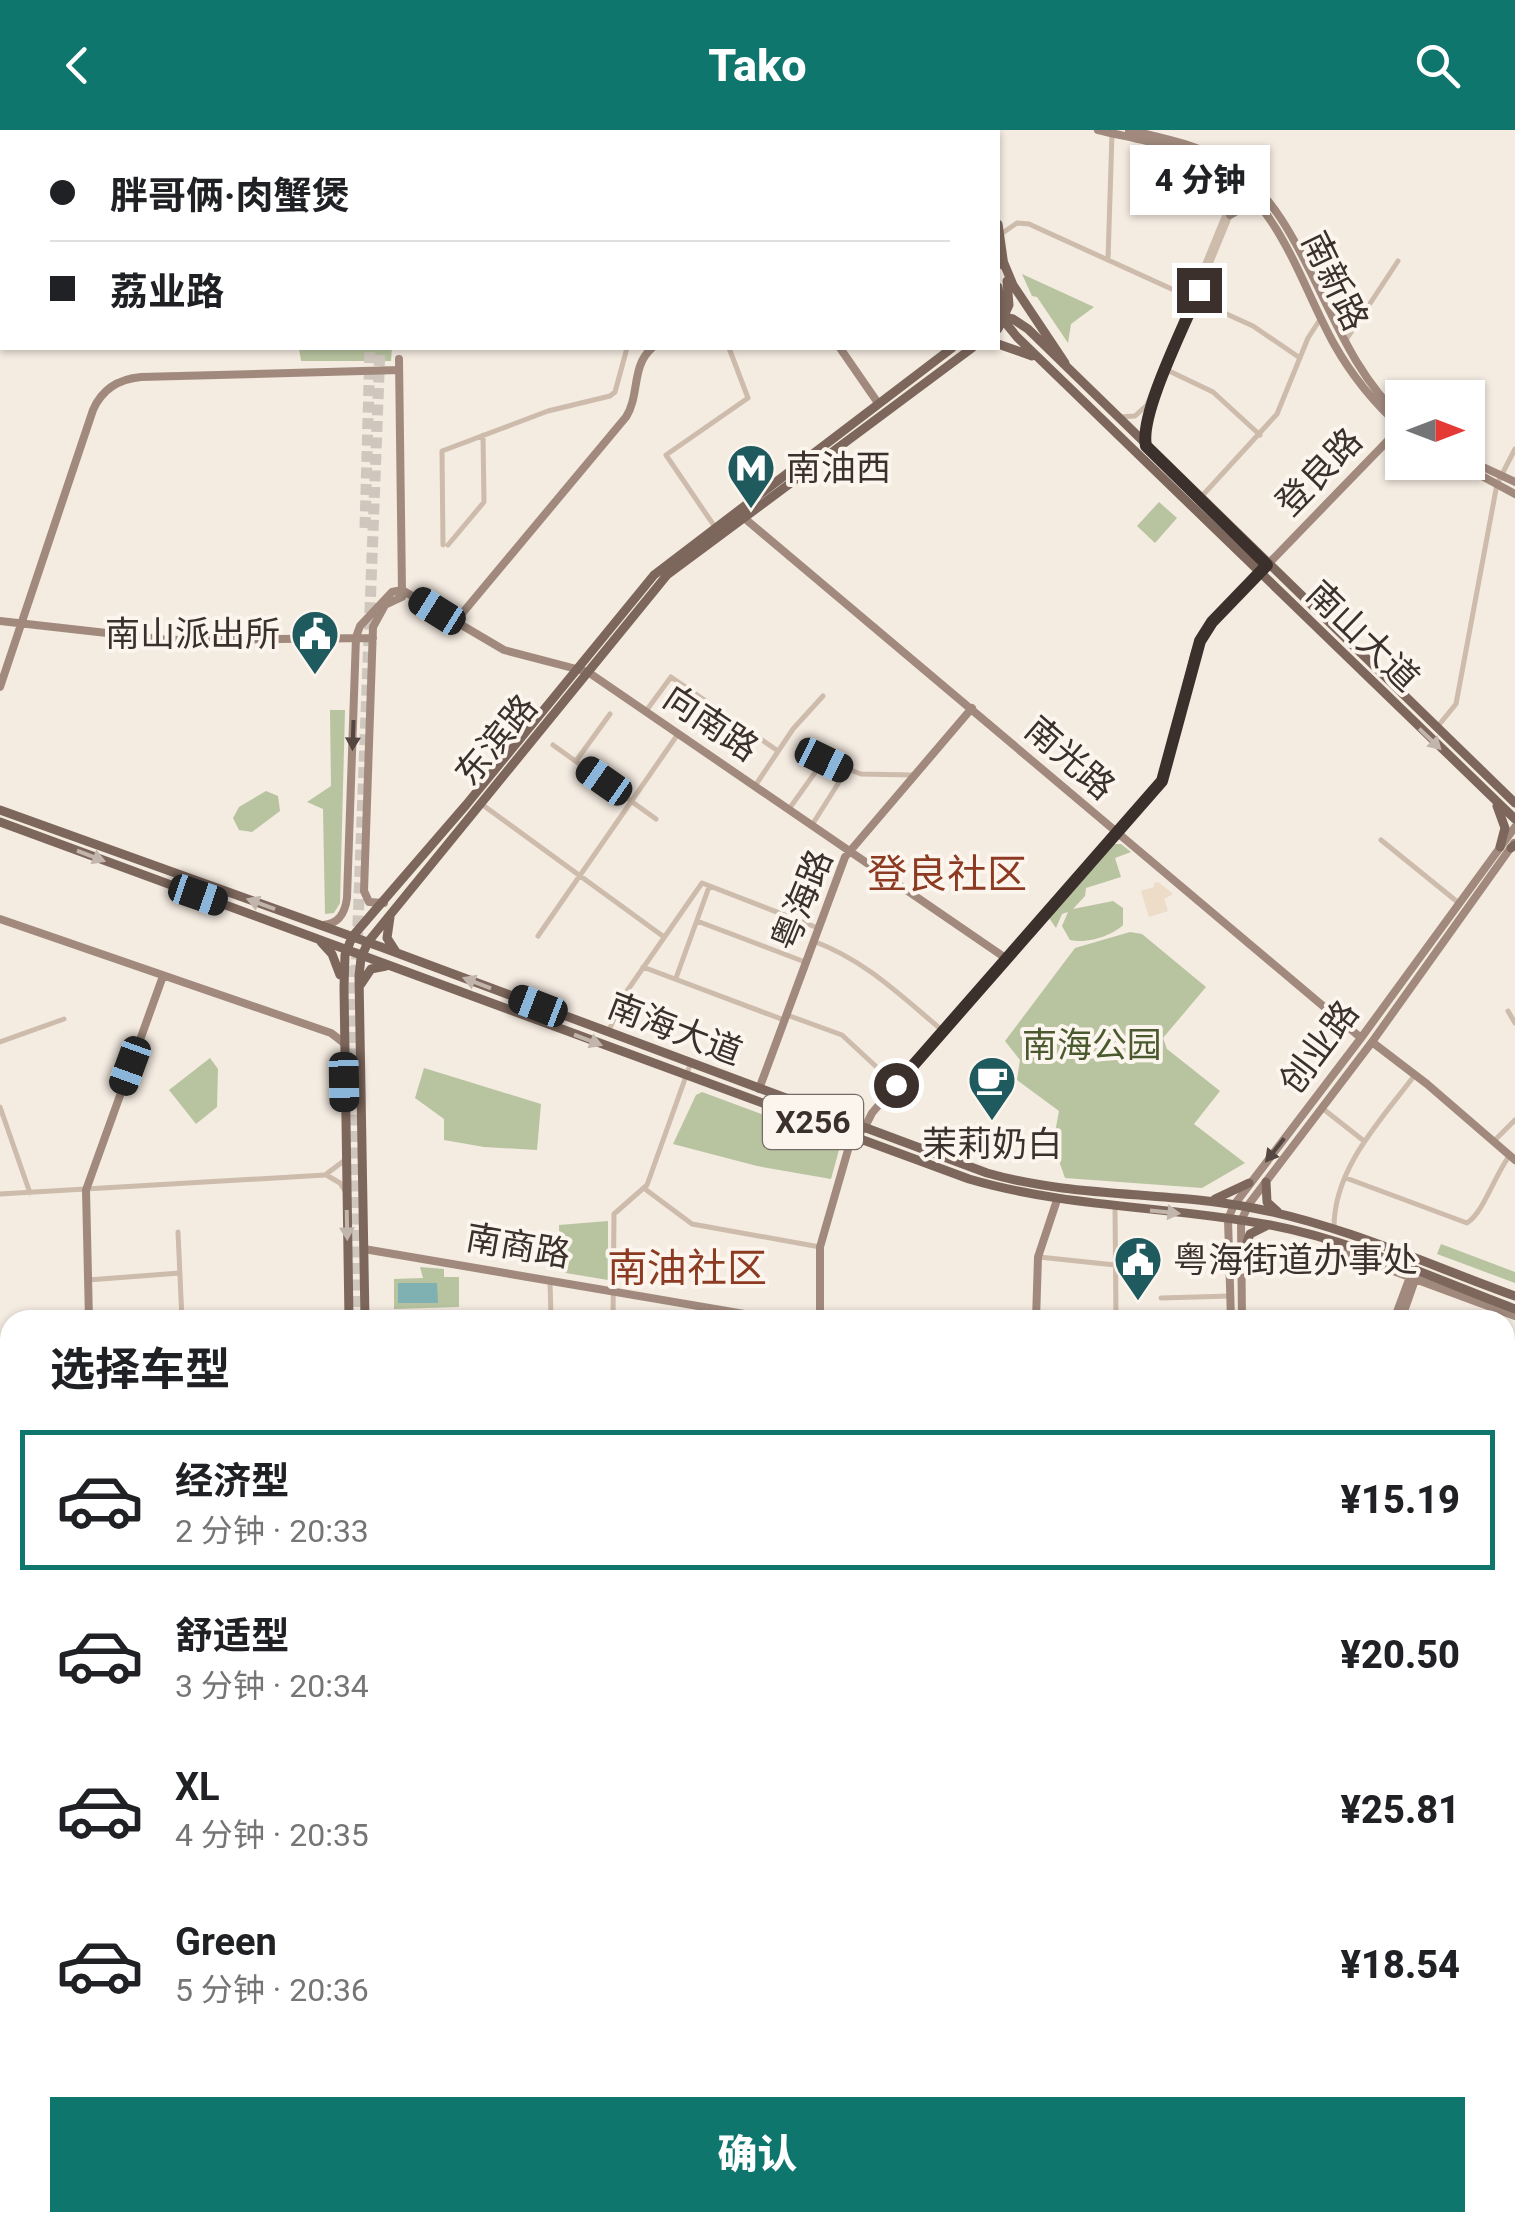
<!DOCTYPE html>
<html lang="zh">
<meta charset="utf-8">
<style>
:root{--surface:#fff;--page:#f6f6f6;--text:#202124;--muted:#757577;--line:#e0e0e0;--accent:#0f766e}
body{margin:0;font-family:Roboto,"Noto Sans SC",sans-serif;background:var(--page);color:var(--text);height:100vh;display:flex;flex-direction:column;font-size:38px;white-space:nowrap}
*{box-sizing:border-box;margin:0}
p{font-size:32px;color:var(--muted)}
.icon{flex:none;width:55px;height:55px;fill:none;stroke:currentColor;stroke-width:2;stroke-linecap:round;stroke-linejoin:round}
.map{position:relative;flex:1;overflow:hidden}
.side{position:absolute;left:0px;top:1180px;width:1515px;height:922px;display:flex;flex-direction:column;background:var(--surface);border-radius:30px 30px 0 0;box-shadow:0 2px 8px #0004}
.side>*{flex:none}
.guide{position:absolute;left:0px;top:0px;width:1000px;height:220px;box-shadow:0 2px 8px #0004;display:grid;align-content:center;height:220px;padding:0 50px;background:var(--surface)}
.needle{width:65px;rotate:90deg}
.buttons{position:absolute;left:1385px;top:250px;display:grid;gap:20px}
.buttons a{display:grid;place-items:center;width:100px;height:100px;border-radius:0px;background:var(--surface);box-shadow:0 2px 8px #0004;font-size:50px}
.end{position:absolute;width:45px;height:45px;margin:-22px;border:12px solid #3b302b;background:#fff;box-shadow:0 0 0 5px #fff}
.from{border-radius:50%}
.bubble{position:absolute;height:70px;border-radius:0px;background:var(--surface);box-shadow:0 2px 8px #0004;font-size:32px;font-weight:800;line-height:70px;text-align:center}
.car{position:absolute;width:30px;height:60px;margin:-30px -15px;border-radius:12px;box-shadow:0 0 8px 2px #0007;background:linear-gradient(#222 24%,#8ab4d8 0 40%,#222 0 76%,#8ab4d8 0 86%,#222 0)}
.guide b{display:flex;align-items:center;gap:35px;height:95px;font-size:38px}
.guide b+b{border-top:2px solid var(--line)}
.guide i{width:25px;height:25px;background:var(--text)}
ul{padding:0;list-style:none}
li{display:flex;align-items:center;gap:30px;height:140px;margin:0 20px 15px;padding:0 30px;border:5px solid transparent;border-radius:0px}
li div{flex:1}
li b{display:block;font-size:38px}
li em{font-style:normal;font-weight:800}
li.on{border-color:var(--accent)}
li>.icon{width:90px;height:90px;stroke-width:1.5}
h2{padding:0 50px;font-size:45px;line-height:120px}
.primary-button{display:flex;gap:20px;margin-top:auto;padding:20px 50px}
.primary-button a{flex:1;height:115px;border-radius:0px;background:var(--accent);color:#fff;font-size:40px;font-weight:800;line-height:115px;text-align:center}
header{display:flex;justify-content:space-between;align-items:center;height:130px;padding:0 50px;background:var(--accent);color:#fff;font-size:45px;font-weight:800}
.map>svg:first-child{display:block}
.green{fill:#b8c4a0}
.plaza{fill:#ecdcc8}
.water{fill:#7fb0b2}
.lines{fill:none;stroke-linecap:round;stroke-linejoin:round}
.street-tunnel{stroke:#cfc6bd;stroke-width:5;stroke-dasharray:5 2.5;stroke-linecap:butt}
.highway-tunnel{stroke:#cfc6bd;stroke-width:11;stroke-dasharray:11 5.5;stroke-linecap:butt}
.street{stroke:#cdbbac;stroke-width:5}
.secondary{stroke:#a18a7d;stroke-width:8}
.primary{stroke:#7d675c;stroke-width:9}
.oneway{fill:#544640}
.oneway2{fill:#c2b5ac}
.route{stroke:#3b302b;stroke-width:12}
.labels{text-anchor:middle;stroke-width:8;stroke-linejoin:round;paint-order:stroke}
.shield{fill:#fbf5ee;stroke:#756b66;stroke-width:2.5}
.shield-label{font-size:32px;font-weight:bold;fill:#3b302b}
.street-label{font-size:35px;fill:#3b302b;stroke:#fbf5ee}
.poi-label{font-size:35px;fill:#3b302b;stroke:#fbf5ee;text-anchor:start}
.park-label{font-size:35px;fill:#4a5a2e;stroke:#fbf5ee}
.quarter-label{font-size:40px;fill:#8c3b22;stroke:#fbf5ee}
</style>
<header><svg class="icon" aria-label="back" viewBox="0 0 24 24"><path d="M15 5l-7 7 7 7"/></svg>Tako<svg class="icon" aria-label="search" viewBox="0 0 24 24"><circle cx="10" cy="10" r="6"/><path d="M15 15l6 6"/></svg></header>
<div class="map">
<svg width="1515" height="2102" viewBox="0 0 1515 2102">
<rect width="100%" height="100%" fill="#f4ebe1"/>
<!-- green -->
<path class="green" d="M 415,0 L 744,0 L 742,2 Z
M 1022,144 L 1094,177 L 1071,194 L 1068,213 L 1037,167 L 1032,166 Z
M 299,218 L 392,218 L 391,231 L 301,231 Z
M 1159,372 L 1177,388 L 1155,413 L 1137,396 Z
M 330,580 L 345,580 L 340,773 L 334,783 L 325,784 L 323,679 L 307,672 L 331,656 Z
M 266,661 L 278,666 L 280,681 L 252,702 L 239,700 L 233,688 L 239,677 Z
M 1111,714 L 1121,714 L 1131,722 L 1115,728 L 1121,747 L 1086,758 L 1085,766 L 1073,779 L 1113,771 L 1123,778 L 1123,795 C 1112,806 1086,814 1070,810 L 1062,796 L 1068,782 L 1062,784 L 1056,798 L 1049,788 Z
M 1130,802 L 1142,804 L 1206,857 L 1163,908 L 1167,919 L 1220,961 L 1194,994 L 1245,1033 L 1202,1058 L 1065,1048 L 1059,1031 L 1051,1024 L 1059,981 L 1017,950 L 1020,930 L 1005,911 L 1075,818 Z
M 210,928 L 218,939 L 217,977 L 196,994 L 169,960 Z
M 424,938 L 541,974 L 537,1020 L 484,1017 L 444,1010 L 444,989 L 415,968 Z
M 702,962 L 837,1012 L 839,1020 L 831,1049 L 757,1036 L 673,1014 L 696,965 Z
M 608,1091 L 608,1150 L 560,1142 L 559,1095 Z
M 1441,1114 L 1515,1142 L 1515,1153 L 1437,1124 Z
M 420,1137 L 444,1139 L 444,1147 L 459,1147 L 459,1177 L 394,1179 L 394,1149 L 423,1148 Z"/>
<!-- plaza -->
<path class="plaza" d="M 1158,752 L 1173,764 L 1164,769 L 1168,781 L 1149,787 L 1141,761 L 1154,757 L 1154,753 Z"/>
<!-- water -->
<path class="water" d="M 398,1153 L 437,1153 L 438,1173 L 398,1173 Z"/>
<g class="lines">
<!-- street-tunnel -->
<path class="street-tunnel" d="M 1505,1759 L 1515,1679
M 1505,1799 L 1515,1719
M 1462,2102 L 1464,2092
M 1467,2102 L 1468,2092"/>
<!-- highway-tunnel -->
<path class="highway-tunnel" d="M 377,2 L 377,0
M 387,2 L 388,0
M 365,398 L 370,218
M 350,836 L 355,1190
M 356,846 L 380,218
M 368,2092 L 368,2102"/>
<!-- street -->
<path class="street" d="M 412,0 L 412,2
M 750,2 L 752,0
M 1001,104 L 1017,93 L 1029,94 L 1253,196 L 1300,228
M 1108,130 L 1112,3
M 1346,210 L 1398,131
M 1167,240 L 1213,262 L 1260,305
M 1119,287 L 1135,286 L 1147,275 L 1233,65 L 1244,46
M 1145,309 L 1148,285 L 1241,59
M 1202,366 L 1277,284 L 1308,208 L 1321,188
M 715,397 L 666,325 L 748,268 L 729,218
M 443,415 L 442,321 L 548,281 L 610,266 L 615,262 L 627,218
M 448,415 L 484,372 L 483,305
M 646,581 L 671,547 L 778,621
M 1438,596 L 1456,574 L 1497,354 L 1515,319
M 553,615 L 656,689
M 576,631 L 610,584
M 755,656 L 793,599 L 823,566
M 480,673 L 664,807
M 789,679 L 824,630 L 861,644 L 912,645
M 812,695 L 846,641
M 1381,710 L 1460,774
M 697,791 L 805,832
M 538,806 L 678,604
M 813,811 C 865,830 901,866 943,901
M 643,837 L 784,890
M 676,848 L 709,757
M 1508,881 L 1515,893
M 787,885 L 842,905 L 896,955
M 609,900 L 627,861 L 702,753 L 818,798
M 0,912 L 64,889
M 0,977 L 30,1063
M 1322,978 L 1364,1011
M 1494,1011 L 1515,990
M 328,1046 L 340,1053 L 345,1061
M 1346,1048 L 1467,1093 C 1484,1082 1495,1044 1510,1025
M 645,1059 L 692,1094 L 820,1117
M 0,1064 L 325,1045 L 345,1030
M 1115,1077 L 1116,1190
M 1334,1097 C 1334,1038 1381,990 1414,946
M 178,1102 L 182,1190
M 1039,1127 L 1115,1135
M 88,1150 L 180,1143
M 550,1150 L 551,1190
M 1161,1168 L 1230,1166
M 613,1190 L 614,1084 L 647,1055 L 690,935
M 0,1499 L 10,1497
M 1505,1535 L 1515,1536
M 1505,1563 L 1515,1563
M 1505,1701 L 1515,1703
M 1505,1707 L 1515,1708
M 1510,1813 L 1515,1814
M 1505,2024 L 1515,2026
M 281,2092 L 281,2102
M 884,2092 L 884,2102
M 933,2102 L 935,2092
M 1003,2102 L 1005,2092
M 1183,2102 L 1185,2092"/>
<!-- secondary -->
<path class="secondary" d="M 1098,0 C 1135,9 1176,15 1209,33 C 1280,71 1298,149 1334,214 C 1352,246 1375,274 1402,298
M 1129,0 C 1162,8 1195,14 1224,31 C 1312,85 1323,218 1402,288
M 1230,85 L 1244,77 L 1263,79
M 840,218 L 878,273
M 399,229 L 402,462
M 1468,330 L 1515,352
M 1456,332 L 1515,364
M 743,387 L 1361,908
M 402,460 L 504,520 L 588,542 L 1007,829
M 0,491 L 169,510 L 373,508
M 455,492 L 626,287 C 640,265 631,236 652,218
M 0,557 L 93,280 C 102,259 119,249 141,247 L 399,240
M 384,773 L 369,772 L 364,761 L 373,497 L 385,475 L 402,467
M 0,789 L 331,903 L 344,913
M 323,795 C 339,794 345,783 347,768 L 356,507 L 360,496 L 392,462 L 402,460
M 1372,912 L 1427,954 L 1515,1030
M 759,959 L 845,727 L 972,578
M 864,999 L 872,983 L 896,955 L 1162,651 L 1195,522 L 1212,492 L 1401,297
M 1325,1110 L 1358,1128 L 1515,1186
M 364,1119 L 780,1190
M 89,1190 L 86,1060 L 163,846
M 820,1190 L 820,1117 L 852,1006
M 1036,1190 L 1038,1127 L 1057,1070
M 1231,1190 L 1228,1089 L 1234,1075 L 1361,908 L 1515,697
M 1242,1190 L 1241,1091 L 1249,1074 L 1372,912 L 1514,713
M 1394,1190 L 1410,1147
M 1401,1190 L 1415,1150
M 0,1251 L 10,1249
M 0,1257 L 10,1256
M 1505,1364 L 1515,1366
M 1505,1370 L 1515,1372
M 0,1748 L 10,1748
M 1505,1904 L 1515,1907
M 1505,1911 L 1515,1914
M 0,1953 L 10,1953
M 0,1969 L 10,1969
M 140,2092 L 140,2102
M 477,2092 L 478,2102
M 519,2092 L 519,2102
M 808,2092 L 808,2102
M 818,2092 L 818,2102
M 892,2092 L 927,2102
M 1212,2092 L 1241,2102
M 1266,2092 L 1297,2102
M 405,2102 L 409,2092
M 1079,2102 L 1083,2092
M 1103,2102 L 1106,2092
M 1255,2102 L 1257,2092"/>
<!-- primary -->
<path class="primary" d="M 974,0 L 975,2
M 987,2 L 988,0
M 998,94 L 1004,136
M 1003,131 L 1013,155 L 1065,233
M 998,157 L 1004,191 L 1017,207 L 1515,689
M 999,186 L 1013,189 L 1028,199 L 1515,673
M 998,199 L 1009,175 L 1007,151
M 998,214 L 1032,226
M 1497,676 L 1505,698 L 1500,717
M 0,680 L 381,817 L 987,1043 C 1074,1068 1164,1061 1253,1078 C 1343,1095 1429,1135 1515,1166
M 0,692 L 969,1049 C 1068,1078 1169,1076 1270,1095 C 1354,1111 1435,1149 1515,1179
M 1511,718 L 1515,715
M 390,787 L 387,808 L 396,822
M 321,812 L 332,824 L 340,845
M 361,854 L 371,839 L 386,836
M 1266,1052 L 1267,1072 L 1278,1082
M 1215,1069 L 1249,1053
M 1242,1126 L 1250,1104 L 1266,1096
M 349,1190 L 344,857 L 345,825 L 352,807 L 466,675 L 654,445 L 952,218
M 365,1190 L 359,846 L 361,828 L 368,812 L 667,445 L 972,218
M 1505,1543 L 1515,1544
M 0,1554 L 10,1552
M 1505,1555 L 1515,1556
M 0,1565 L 10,1564
M 361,2092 L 361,2102
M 383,2092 L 383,2102"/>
</g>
<!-- one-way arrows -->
<defs><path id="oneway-solid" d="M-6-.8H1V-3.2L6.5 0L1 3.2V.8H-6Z" transform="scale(2.5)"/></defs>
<g class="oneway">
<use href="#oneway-solid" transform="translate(353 605) rotate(92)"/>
<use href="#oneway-solid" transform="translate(1275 1020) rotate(128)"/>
</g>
<g class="oneway2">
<use href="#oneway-solid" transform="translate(1430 609) rotate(44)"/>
<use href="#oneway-solid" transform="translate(91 726) rotate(21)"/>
<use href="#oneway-solid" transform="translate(261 774) rotate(-160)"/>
<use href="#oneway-solid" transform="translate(477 853) rotate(-159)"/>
<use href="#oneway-solid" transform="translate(588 910) rotate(21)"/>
<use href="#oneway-solid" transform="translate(1165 1082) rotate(6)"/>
<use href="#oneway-solid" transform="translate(347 1095) rotate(89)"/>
</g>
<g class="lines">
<!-- route -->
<path class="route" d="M 896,955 L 1162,651 L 1200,511 L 1212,492 L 1267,435 L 1146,316 C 1139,284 1185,195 1199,160"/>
</g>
<!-- icons -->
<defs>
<g id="metro-pin" transform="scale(2.5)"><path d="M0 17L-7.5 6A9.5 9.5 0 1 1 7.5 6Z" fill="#1f5a5e" stroke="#fbf5ee"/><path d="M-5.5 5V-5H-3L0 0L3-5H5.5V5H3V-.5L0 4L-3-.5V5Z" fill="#fff"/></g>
<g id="civic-pin" transform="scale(2.5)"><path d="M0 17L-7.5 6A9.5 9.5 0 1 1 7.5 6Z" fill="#1f5a5e" stroke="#fbf5ee"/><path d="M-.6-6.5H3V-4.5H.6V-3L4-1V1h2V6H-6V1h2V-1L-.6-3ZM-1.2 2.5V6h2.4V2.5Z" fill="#fff"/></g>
<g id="cafe-pin" transform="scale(2.5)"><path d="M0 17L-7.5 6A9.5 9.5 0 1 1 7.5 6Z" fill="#1f5a5e" stroke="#fbf5ee"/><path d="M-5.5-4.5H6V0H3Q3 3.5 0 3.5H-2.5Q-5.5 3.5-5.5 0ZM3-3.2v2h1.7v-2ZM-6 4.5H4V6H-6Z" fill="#fff"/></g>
</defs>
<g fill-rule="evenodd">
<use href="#metro-pin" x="751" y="338"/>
<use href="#civic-pin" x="315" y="504"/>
<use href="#cafe-pin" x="992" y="950"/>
<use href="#civic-pin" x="1138" y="1130"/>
</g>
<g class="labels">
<!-- shield labels -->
<rect class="shield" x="763" y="965" width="100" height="54" rx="8"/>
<g class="shield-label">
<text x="813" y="1003">X256</text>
</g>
<!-- street labels -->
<g class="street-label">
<text transform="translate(1335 151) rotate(64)" y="12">南新路</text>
<text transform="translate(1319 342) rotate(-46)" y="12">登良路</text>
<text transform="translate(1363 506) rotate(44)" y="12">南山大道</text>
<text transform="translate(711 593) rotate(34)" y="12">向南路</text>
<text transform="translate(496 610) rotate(-50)" y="12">东滨路</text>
<text transform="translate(1070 628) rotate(41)" y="12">南光路</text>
<text transform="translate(802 770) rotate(-68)" y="12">粤海路</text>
<text transform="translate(675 899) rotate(21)" y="12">南海大道</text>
<text transform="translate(1319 917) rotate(-53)" y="12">创业路</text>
<text transform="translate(518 1116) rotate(10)" y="12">南商路</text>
</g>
<!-- poi labels -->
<g class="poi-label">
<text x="786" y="350">南油西</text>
<text x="280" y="516" text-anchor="end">南山派出所</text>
<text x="992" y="1026" text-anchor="middle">茉莉奶白</text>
<text x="1173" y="1142">粤海街道办事处</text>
</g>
<!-- park labels -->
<g class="park-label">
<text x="1092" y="927">南海公园</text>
</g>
<!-- quarter labels -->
<g class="quarter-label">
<text x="947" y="758">登良社区</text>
<text x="687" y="1152">南油社区</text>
</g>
</g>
</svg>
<div class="buttons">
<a><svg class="needle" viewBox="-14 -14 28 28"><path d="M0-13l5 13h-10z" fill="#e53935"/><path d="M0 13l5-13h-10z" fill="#757577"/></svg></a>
</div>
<i class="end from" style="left:896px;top:955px"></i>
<i class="end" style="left:1199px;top:160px"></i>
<div class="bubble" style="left:1130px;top:15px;width:140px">4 分钟</div>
<i class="car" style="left:437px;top:481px;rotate:302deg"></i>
<i class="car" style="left:824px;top:630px;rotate:116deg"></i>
<i class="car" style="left:604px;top:651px;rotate:305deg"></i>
<i class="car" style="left:198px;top:765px;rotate:109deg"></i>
<i class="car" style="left:538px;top:876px;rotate:291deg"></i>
<i class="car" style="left:130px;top:936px;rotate:200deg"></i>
<i class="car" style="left:344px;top:952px;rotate:179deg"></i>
<div class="guide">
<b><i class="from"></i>胖哥俩·肉蟹煲</b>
<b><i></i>荔业路</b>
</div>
<section class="side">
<h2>选择车型</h2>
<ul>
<li class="on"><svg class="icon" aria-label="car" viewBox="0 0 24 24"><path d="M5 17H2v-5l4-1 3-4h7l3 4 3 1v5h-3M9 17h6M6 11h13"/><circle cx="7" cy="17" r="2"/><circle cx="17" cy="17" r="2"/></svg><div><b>经济型</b><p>2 分钟 · 20:33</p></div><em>¥15.19</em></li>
<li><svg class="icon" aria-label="car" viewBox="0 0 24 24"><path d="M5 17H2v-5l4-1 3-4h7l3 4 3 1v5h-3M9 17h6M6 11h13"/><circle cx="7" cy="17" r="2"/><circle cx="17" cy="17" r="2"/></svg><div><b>舒适型</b><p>3 分钟 · 20:34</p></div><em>¥20.50</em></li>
<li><svg class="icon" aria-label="car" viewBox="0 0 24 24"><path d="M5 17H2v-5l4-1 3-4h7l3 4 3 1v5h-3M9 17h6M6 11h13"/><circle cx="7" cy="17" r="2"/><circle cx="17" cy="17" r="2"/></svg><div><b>XL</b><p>4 分钟 · 20:35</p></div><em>¥25.81</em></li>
<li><svg class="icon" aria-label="car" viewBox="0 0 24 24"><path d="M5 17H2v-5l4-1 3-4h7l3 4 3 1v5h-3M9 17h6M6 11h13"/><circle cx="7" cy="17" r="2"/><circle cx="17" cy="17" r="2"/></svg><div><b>Green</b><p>5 分钟 · 20:36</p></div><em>¥18.54</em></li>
</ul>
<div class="primary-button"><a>确认</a></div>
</section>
</div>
